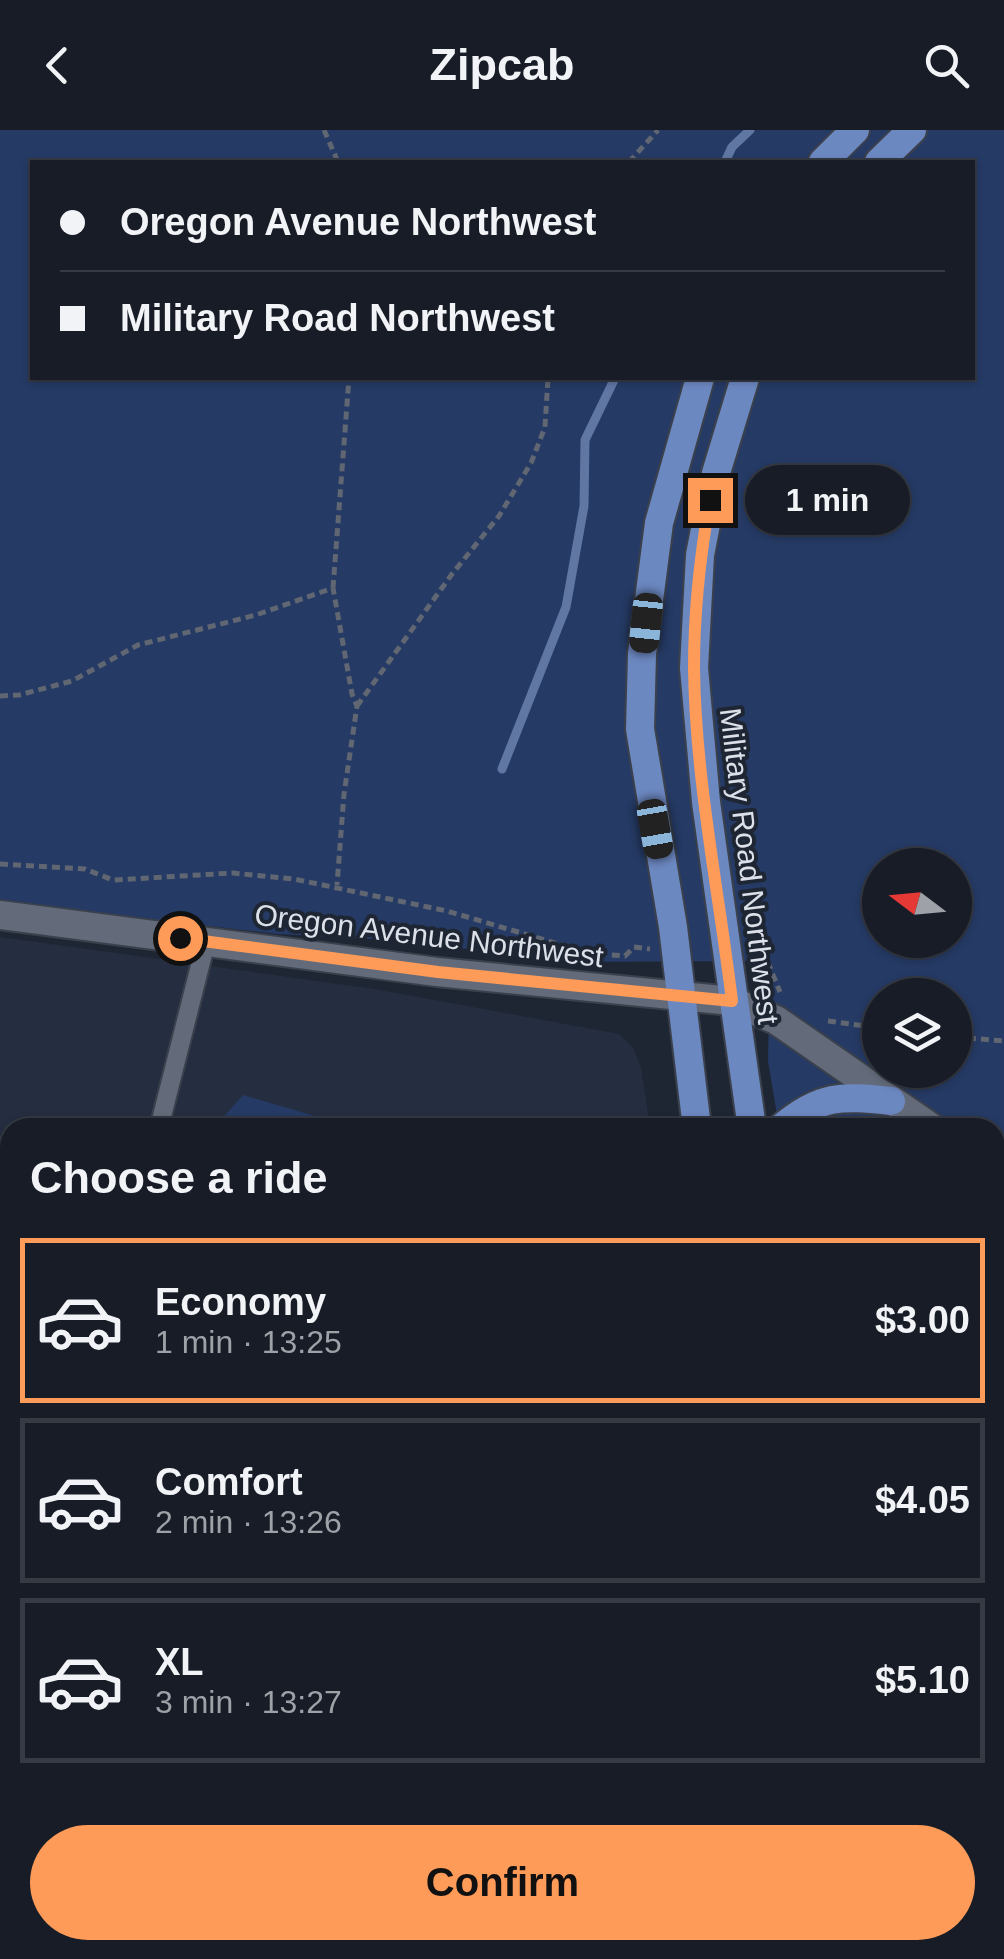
<!DOCTYPE html>
<meta charset="utf-8">
<style>
:root{--surface:#171c26;--page:#20252e;--text:#f1f3f6;--muted:#9ea1a7;--line:#363a43;--accent:#fe9b58}
body{margin:0;font-family:Helvetica,sans-serif;background:var(--page);color:var(--text);height:100vh;display:flex;flex-direction:column;font-size:38px;white-space:nowrap}
*{box-sizing:border-box;margin:0}
p{font-size:32px;color:var(--muted)}
.icon{flex:none;width:55px;height:55px;fill:none;stroke:currentColor;stroke-width:2;stroke-linecap:round;stroke-linejoin:round}
.map{position:relative;flex:1;overflow:hidden}
.sheet{position:absolute;left:0px;top:988px;width:1005px;height:842px;display:flex;flex-direction:column;background:var(--surface);border-radius:30px 30px 0 0;box-shadow:0 2px 8px #0004,0 0 0 2px var(--line)}
.sheet>*{flex:none}
.guide{position:absolute;left:30px;top:30px;width:945px;height:220px;border-radius:0px;box-shadow:0 2px 8px #0004,0 0 0 2px var(--line);display:grid;align-content:center;height:220px;padding:0 30px;background:var(--surface)}
.needle{width:65px;rotate:286deg}
.fabs{position:absolute;left:862px;top:718px;display:grid;gap:20px}
.fabs a{display:grid;place-items:center;width:110px;height:110px;border-radius:50%;background:var(--surface);box-shadow:0 2px 8px #0004,0 0 0 2px var(--line);font-size:50px}
.end{position:absolute;width:45px;height:45px;margin:-22px;border:12px solid #fe9b58;background:#111;box-shadow:0 0 0 5px #111}
.from{border-radius:50%}
.bubble{position:absolute;height:70px;border-radius:35px;background:var(--surface);box-shadow:0 2px 8px #0004,0 0 0 2px var(--line);font-size:32px;font-weight:700;line-height:70px;text-align:center}
.car{position:absolute;width:30px;height:60px;margin:-30px -15px;border-radius:12px;box-shadow:0 0 8px 2px #0007;background:linear-gradient(#222 24%,#8ab4d8 0 40%,#222 0 76%,#8ab4d8 0 86%,#222 0)}
.guide b{display:flex;align-items:center;gap:35px;height:95px;font-size:38px}
.guide b+b{border-top:2px solid var(--line)}
.guide i{width:25px;height:25px;background:var(--text)}
ul{padding:0;list-style:none}
li{display:flex;align-items:center;gap:30px;height:165px;margin:0 20px 15px;padding:0 10px;border:5px solid var(--line);border-radius:0px}
li div{flex:1}
li b{display:block;font-size:38px}
li em{font-style:normal;font-weight:700}
li.current{border-color:var(--accent)}
li>.icon{width:90px;height:90px;stroke-width:1.5}
h2{padding:0 30px;font-size:45px;line-height:120px}
.action{display:flex;gap:20px;margin-top:auto;padding:20px 30px}
.action a{flex:1;height:115px;border-radius:60px;background:var(--accent);color:#111;font-size:40px;font-weight:700;line-height:115px;text-align:center}
header{display:flex;justify-content:space-between;align-items:center;height:130px;padding:0 30px;background:var(--surface);font-size:45px;font-weight:700}
.map>svg:first-child{display:block}
.built{fill:#252e41}
.green{fill:#253a64;fill-rule:evenodd}
.lines{fill:none;stroke-linecap:round;stroke-linejoin:round}
.stream{stroke:#6076a3;stroke-width:9}
.building{fill:#16326d;stroke:#535c6b;stroke-width:2.5}
.service-casing{stroke:#3b414c;stroke-width:22}
.minor-casing{stroke:#3b414c;stroke-width:32}
.tertiary-casing{stroke:#3b414c;stroke-width:32}
.primary-casing{stroke:#3b414c;stroke-width:32}
.path{stroke:#606672;stroke-width:5;stroke-dasharray:8 5;stroke-linecap:butt}
.service{stroke:#636b7b;stroke-width:18}
.minor{stroke:#636b7b;stroke-width:28}
.tertiary{stroke:#636b7b;stroke-width:28}
.primary{stroke:#6c88c1;stroke-width:28}
.route{stroke:#fe9b58;stroke-width:12}
.labels{text-anchor:middle;stroke-width:8;stroke-linejoin:round;paint-order:stroke}
.street-label{font-size:30px;fill:#dbe0e9;stroke:#1f2633}
</style>
<header><svg class="icon" aria-label="back" viewBox="0 0 24 24"><path d="M15 5l-7 7 7 7"/></svg>Zipcab<svg class="icon" aria-label="search" viewBox="0 0 24 24"><circle cx="10" cy="10" r="6"/><path d="M15 15l6 6"/></svg></header>
<div class="map">
<svg width="1004" height="1829" viewBox="0 0 1004 1829">
<rect width="100%" height="100%" fill="#1f2633"/>
<!-- built -->
<path class="built" d="M 0,807 L 374,859 L 619,904 L 633,918 L 641,937 L 650,997 L 10,998 L 10,1820 L 660,1820 L 658,1829 L 0,1829 Z"/>
<!-- green -->
<path class="green" d="M 0,0 L 1004,0 L 1004,1829 L 775,1829 L 776,1820 L 995,1820 L 995,998 L 779,997 L 768,931 L 770,831 L 563,832 L 408,811 L 277,804 L 0,772 ZM 32,32 L 972,32 L 972,248 L 32,248 ZM 880,735 L 955,735 L 955,810 L 880,810 ZM 880,865 L 955,865 L 955,940 L 880,940 Z
M 243,965 L 353,997 L 218,997 L 220,991 Z
M 0,1074 L 10,1121 L 10,1196 L 0,1187 Z"/>
<g class="lines">
<!-- stream -->
<path class="stream" d="M 725,32 L 732,17 L 750,0
M 502,639 L 566,477 L 584,376 L 585,310 L 615,248"/>
</g>
<!-- building -->
<path class="building" d="M 0,1470 L 10,1473 L 10,1625 L 0,1622 Z
M 10,1720 L 10,1820 L 120,1820 L 152,1829 L 0,1829 L 0,1755 Z"/>
<g class="lines">
<!-- service casing -->
<g class="service-casing">
<path id="service" d="M 159,998 L 206,812
M 0,1368 L 10,1363
M 373,1829 L 376,1820"/>
</g>
<!-- minor casing -->
<g class="minor-casing">
<path id="minor" d="M 732,871 L 776,890 L 932,998
M 995,1037 L 1004,1042"/>
</g>
<!-- tertiary casing -->
<g class="tertiary-casing">
<path id="tertiary" d="M 0,785 L 437,842 L 732,871"/>
</g>
<!-- primary casing -->
<g class="primary-casing">
<path id="primary" d="M 823,32 L 855,0
M 879,32 L 912,0
M 745,248 L 716,343 L 700,425 L 694,538 L 706,672 L 752,998
M 697,998 L 673,797 L 640,599 L 642,524 L 659,393 L 700,248
M 781,998 C 821,964 841,966 891,971
M 692,1829 L 693,1820
M 736,1829 L 738,1820"/>
</g>
<!-- path -->
<path class="path" d="M 324,0 L 338,32
M 629,32 L 658,0
M 333,458 L 349,248
M 0,566 L 19,565 L 72,551 L 138,515 L 256,485 L 333,458 L 352,564 L 357,576 L 344,664 L 337,755
M 357,576 L 452,444 L 499,386 L 531,333 L 545,297 L 548,248
M 0,734 L 85,739 L 113,750 L 233,743 L 294,749 L 447,781 L 589,823 L 625,826 L 634,817 L 650,819
M 751,817 L 762,818 L 780,862
M 828,891 L 880,898
M 955,907 L 1004,911
M 995,1211 L 1004,1200
M 995,1792 L 1004,1788
M 795,1820 L 794,1829 L 875,1827 L 911,1820"/>
<!-- service -->
<use href="#service" class="service"/>
<!-- minor -->
<use href="#minor" class="minor"/>
<!-- tertiary -->
<use href="#tertiary" class="tertiary"/>
<!-- primary -->
<use href="#primary" class="primary"/>
</g>
<g class="lines">
<!-- route -->
<path class="route" d="M 180,808 L 438,842 L 732,871 C 719,763 695,646 694,537 C 694,481 700,426 710,370"/>
</g>
<g class="labels">
<!-- street labels -->
<g class="street-label">
<text transform="translate(749 736) rotate(83)" y="10">Military Road Northwest</text>
<text transform="translate(429 806) rotate(7)" y="10">Oregon Avenue Northwest</text>
</g>
</g>
</svg>
<div class="fabs">
<a><svg class="needle" viewBox="-14 -14 28 28"><path d="M0-13l5 13h-10z" fill="#e53935"/><path d="M0 13l5-13h-10z" fill="#9ea1a7"/></svg></a>
<a><svg class="icon" aria-label="layers" viewBox="0 0 24 24"><path d="M12 4l9 5-9 5-9-5zM3 14l9 5 9-5"/></svg></a>
</div>
<i class="end from" style="left:180px;top:808px"></i>
<i class="end" style="left:710px;top:370px"></i>
<div class="bubble" style="left:745px;top:335px;width:165px">1 min</div>
<i class="car" style="left:646px;top:493px;rotate:186deg"></i>
<i class="car" style="left:655px;top:699px;rotate:170deg"></i>
<div class="guide">
<b><i class="from"></i>Oregon Avenue Northwest</b>
<b><i></i>Military Road Northwest</b>
</div>
<section class="sheet">
<h2>Choose a ride</h2>
<ul>
<li class="current"><svg class="icon" aria-label="car" viewBox="0 0 24 24"><path d="M5 17H2v-5l4-1 3-4h7l3 4 3 1v5h-3M9 17h6M6 11h13"/><circle cx="7" cy="17" r="2"/><circle cx="17" cy="17" r="2"/></svg><div><b>Economy</b><p>1 min · 13:25</p></div><em>$3.00</em></li>
<li><svg class="icon" aria-label="car" viewBox="0 0 24 24"><path d="M5 17H2v-5l4-1 3-4h7l3 4 3 1v5h-3M9 17h6M6 11h13"/><circle cx="7" cy="17" r="2"/><circle cx="17" cy="17" r="2"/></svg><div><b>Comfort</b><p>2 min · 13:26</p></div><em>$4.05</em></li>
<li><svg class="icon" aria-label="car" viewBox="0 0 24 24"><path d="M5 17H2v-5l4-1 3-4h7l3 4 3 1v5h-3M9 17h6M6 11h13"/><circle cx="7" cy="17" r="2"/><circle cx="17" cy="17" r="2"/></svg><div><b>XL</b><p>3 min · 13:27</p></div><em>$5.10</em></li>
</ul>
<div class="action"><a>Confirm</a></div>
</section>
</div>
